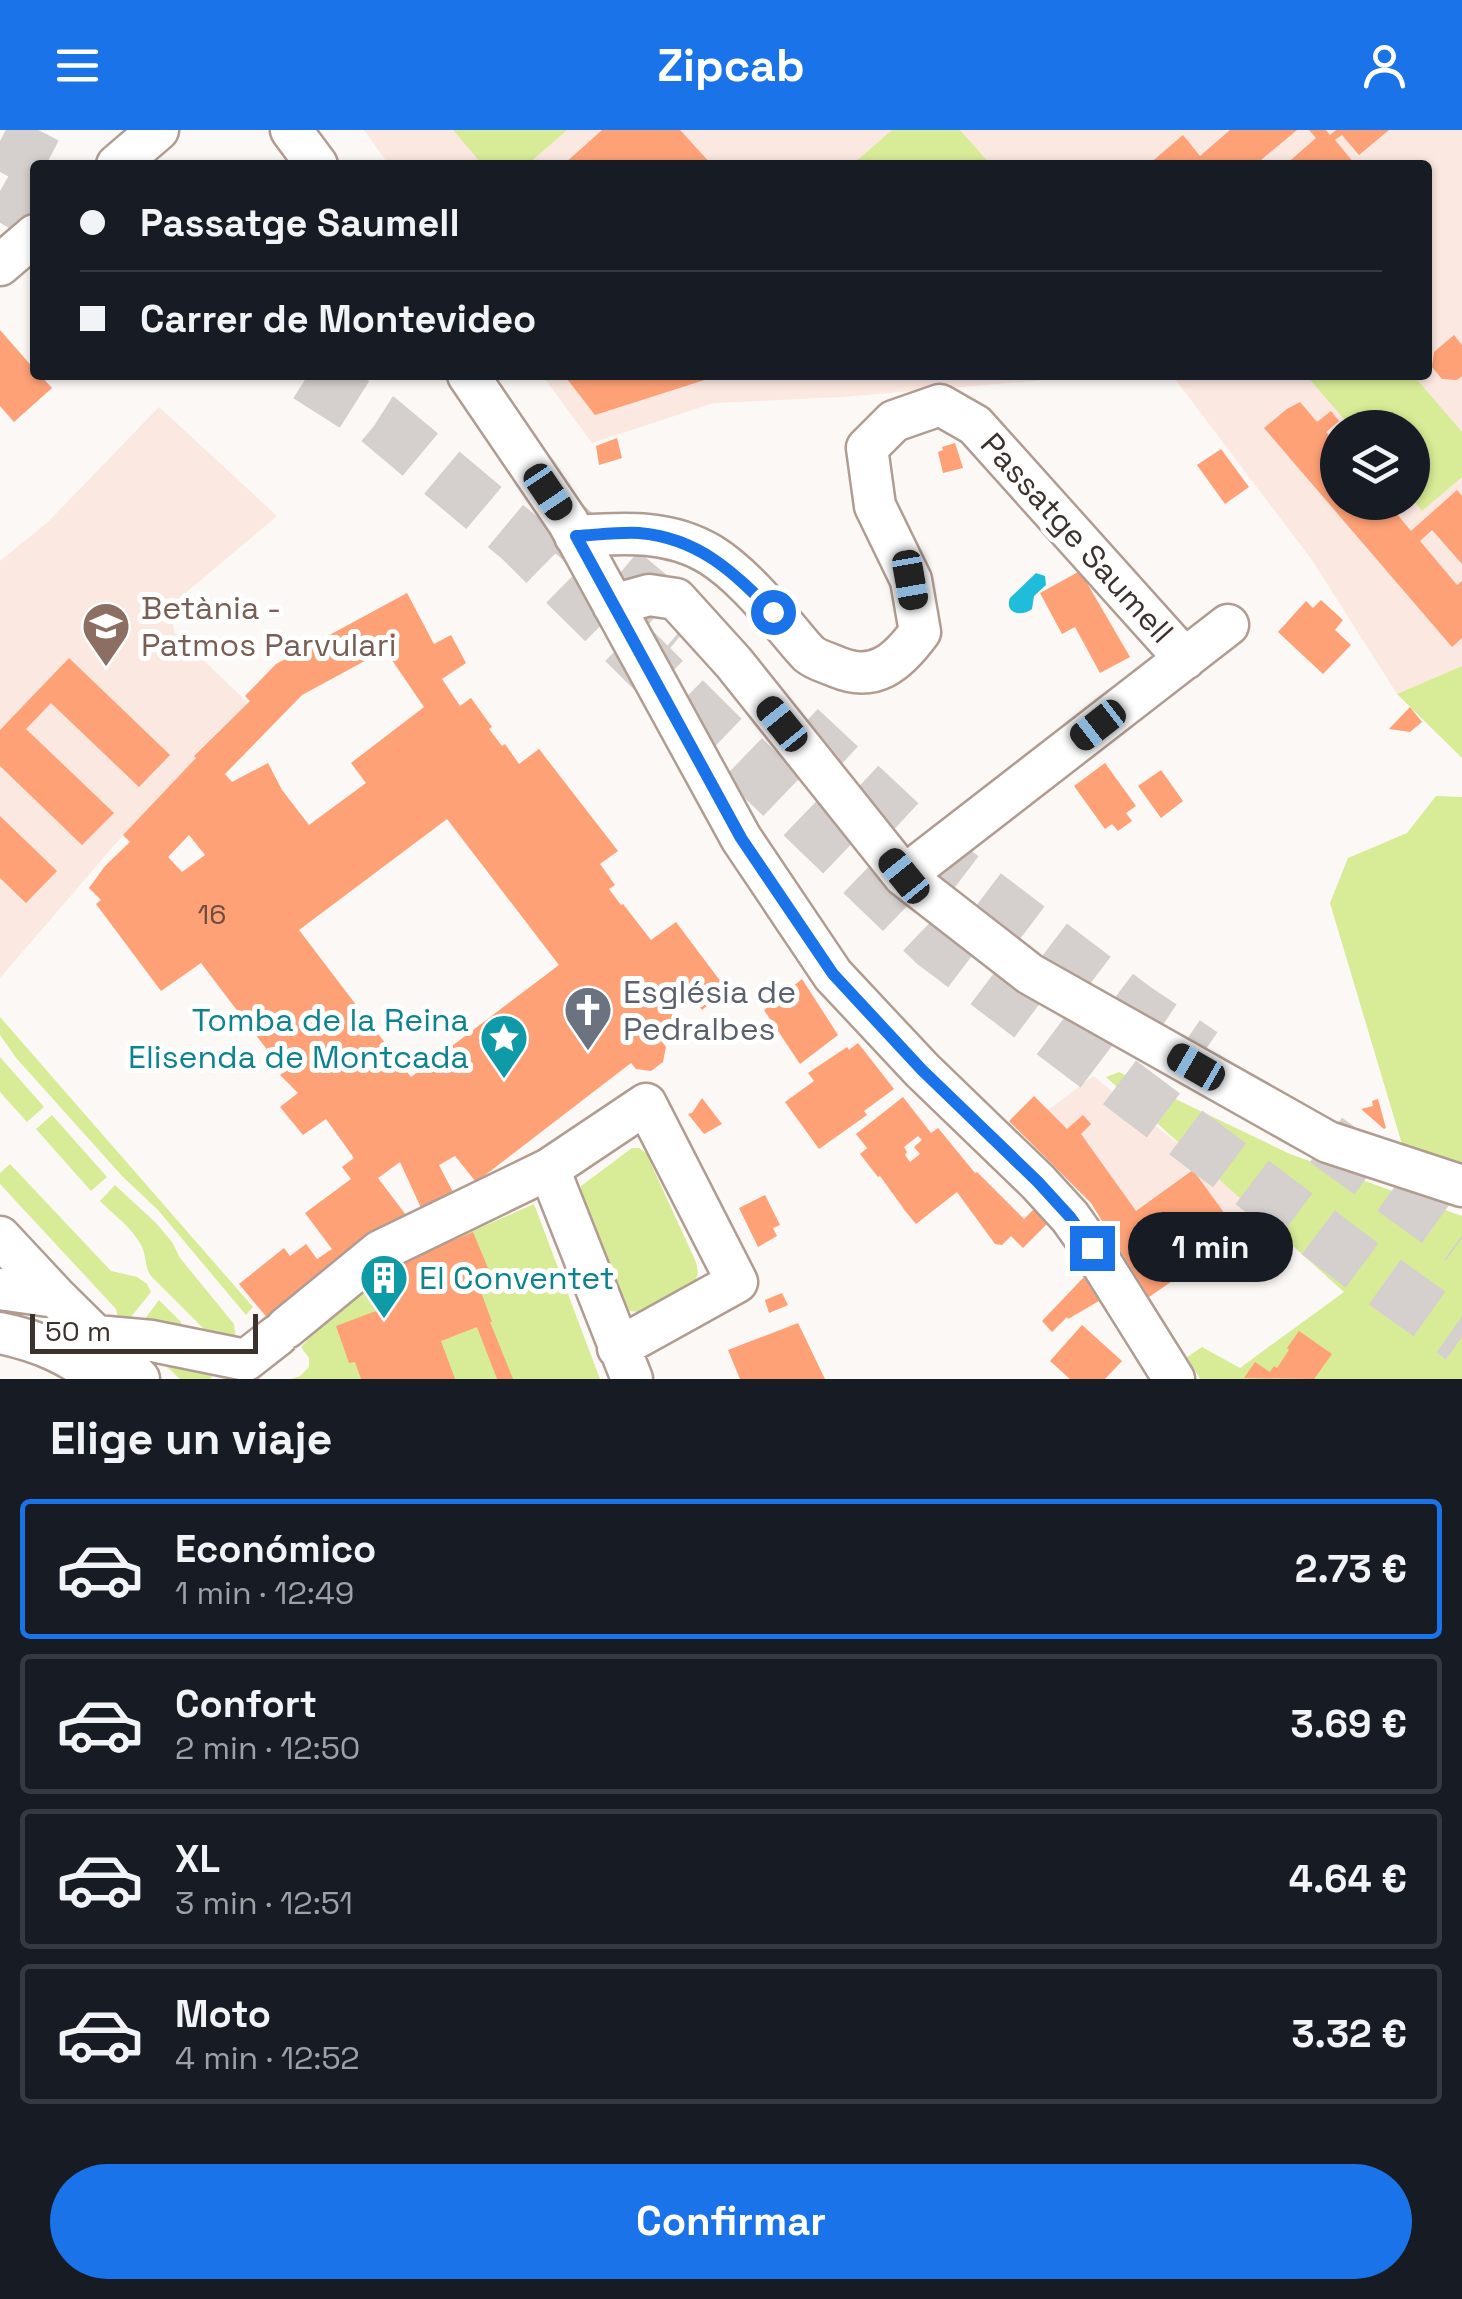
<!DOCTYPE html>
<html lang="es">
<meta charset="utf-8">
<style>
:root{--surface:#171b24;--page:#242831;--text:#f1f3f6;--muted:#9ea1a6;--line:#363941;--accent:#1a73e8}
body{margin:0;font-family:"Space Grotesk",sans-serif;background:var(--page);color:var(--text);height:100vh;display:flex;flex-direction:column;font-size:38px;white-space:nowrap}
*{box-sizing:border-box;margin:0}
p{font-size:32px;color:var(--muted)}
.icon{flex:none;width:55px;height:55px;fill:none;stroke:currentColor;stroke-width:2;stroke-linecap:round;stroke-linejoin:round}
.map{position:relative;height:1249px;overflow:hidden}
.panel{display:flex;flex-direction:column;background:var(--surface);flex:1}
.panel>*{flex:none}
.top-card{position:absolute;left:30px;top:30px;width:1402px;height:220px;border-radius:10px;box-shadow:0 2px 8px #0004;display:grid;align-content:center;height:220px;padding:0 50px;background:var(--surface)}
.fabs{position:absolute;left:1320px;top:280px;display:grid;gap:20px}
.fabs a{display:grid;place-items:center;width:110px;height:110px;border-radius:50%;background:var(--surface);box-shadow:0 2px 8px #0004;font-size:50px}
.scale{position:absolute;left:30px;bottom:25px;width:228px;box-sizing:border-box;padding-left:10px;border:5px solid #3b322e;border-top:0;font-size:28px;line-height:35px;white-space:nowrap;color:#3b322e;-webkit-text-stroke:8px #fff;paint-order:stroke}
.end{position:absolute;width:45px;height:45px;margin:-22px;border:12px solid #1a73e8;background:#fff;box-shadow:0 0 0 5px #fff}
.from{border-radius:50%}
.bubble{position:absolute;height:70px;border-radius:35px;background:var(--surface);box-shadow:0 2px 8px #0004;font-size:32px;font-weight:800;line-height:70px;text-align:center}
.car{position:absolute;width:30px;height:60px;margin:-30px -15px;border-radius:12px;box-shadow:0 0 8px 2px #0007;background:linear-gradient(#222 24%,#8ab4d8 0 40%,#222 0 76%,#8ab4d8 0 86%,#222 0)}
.top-card b{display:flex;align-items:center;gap:35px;height:95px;font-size:38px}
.top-card b+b{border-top:2px solid var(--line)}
.top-card i{width:25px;height:25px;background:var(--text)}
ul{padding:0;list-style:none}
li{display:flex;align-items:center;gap:30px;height:140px;margin:0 20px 15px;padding:0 30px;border:5px solid var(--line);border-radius:10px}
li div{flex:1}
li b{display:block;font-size:38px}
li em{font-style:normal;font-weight:800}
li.active{border-color:var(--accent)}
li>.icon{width:90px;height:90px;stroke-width:1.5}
h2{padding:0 50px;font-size:45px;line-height:120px}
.primary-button{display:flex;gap:20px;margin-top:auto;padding:20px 50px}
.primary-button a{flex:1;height:115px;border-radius:60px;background:var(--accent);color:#fff;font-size:40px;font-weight:800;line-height:115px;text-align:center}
header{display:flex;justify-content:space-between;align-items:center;height:130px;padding:0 50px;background:var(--accent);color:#fff;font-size:45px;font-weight:800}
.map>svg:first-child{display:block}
.built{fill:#fbe8e0;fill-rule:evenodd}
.green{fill:#d8eb96}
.water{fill:#20bdda}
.building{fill:#fea176;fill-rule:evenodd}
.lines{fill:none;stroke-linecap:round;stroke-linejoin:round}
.highway-tunnel{stroke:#d5d0cd;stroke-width:55;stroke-dasharray:55 28;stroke-linecap:butt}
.minor-casing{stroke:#b19c92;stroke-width:45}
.minor{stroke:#fff;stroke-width:40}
.route{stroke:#1a73e8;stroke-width:12}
.labels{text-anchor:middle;stroke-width:10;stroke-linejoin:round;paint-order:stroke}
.number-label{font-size:28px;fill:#6c4e40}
.street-label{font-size:32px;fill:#3b322e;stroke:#fff}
.education-label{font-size:32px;fill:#785e54;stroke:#fff;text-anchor:start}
.worship-label{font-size:32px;fill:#5b616d;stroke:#fff;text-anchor:start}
.culture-label{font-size:32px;fill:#0d838f;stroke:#fff;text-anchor:end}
</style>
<header><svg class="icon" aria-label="menu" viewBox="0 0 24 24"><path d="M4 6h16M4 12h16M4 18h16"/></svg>Zipcab<svg class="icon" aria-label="person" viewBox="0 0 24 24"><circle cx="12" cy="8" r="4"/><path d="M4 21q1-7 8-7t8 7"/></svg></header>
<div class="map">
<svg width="1462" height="1249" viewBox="0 0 1462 1249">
<rect width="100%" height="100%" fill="#fcf8f5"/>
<!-- built -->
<path class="built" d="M 364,0 L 1462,0 L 1462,536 L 1397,564 L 1312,430 L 1172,245 L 1428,245 L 1428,35 L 389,35 ZM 1338,298 L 1412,298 L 1412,372 L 1338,372 Z
M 542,245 L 1056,245 L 1034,251 L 842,267 L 714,273 L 592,313 Z
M 159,277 L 277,386 L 177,470 L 172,486 L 174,502 L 248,573 L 194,625 L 196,628 L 123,705 L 0,848 L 0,431 L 48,392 Z
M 1093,946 L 1267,1084 L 1149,1167 L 1091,1073 L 1020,1002 Z"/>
<!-- green -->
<path class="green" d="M 453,0 L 567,0 L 527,35 L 483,35 Z
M 892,0 L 960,0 L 991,35 L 852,35 Z
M 1306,245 L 1413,245 L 1462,302 L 1462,347 L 1422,381 L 1413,370 L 1412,298 L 1351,297 Z
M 1462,536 L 1462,628 L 1397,564 Z
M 1436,666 L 1462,667 L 1462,1047 L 1404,1021 L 1330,773 L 1348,728 L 1407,703 Z
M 0,887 L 253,1177 L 246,1185 L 158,1080 L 123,1047 L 17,929 L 0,905 Z
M 0,927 L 44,977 L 27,992 L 0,962 Z
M 1119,942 L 1290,1024 L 1462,1086 L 1462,1249 L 1200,1249 L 1187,1227 L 1202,1217 L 1240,1238 L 1344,1162 L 1106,947 Z
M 52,985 L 107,1047 L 91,1061 L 36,999 Z
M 632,1018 L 639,1018 L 646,1023 L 696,1132 L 698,1142 L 696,1150 L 686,1159 L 639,1182 L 630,1181 L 623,1173 L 580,1065 L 581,1056 Z
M 10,1034 L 111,1141 L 137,1147 L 147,1154 L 151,1162 L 127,1192 L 119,1191 L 116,1179 L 0,1054 L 0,1043 Z
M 115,1055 L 156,1093 L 172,1112 L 180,1128 L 234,1194 L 236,1210 L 216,1211 L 151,1146 C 144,1136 147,1126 141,1115 C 132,1098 113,1084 100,1071 Z
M 534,1074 L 600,1249 L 291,1249 L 300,1246 L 309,1237 L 309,1228 L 301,1217 L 373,1142 L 471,1096 L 477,1099 Z
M 159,1170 L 181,1192 L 184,1206 L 141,1194 Z
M 154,1225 L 220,1239 L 210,1249 L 180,1249 Z"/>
<!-- water -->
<path class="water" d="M 1036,443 L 1045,446 L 1046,455 L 1034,466 L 1032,479 C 1022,487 1004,484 1010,468 Z"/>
<!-- building -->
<path class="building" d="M 602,0 L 680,0 L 712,35 L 563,35 Z
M 1230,0 L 1297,0 L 1261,30 L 1265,35 L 1148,35 L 1183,5 L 1200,26 Z
M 1309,0 L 1326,0 L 1330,5 L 1336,0 L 1389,0 L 1359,25 L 1342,5 L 1335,10 L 1354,33 L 1352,35 L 1285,35 L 1316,8 Z
M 0,200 L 35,240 L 35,245 L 40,245 L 52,258 L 14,292 L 0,276 Z
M 1454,205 L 1462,215 L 1462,246 L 1457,250 L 1442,249 L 1432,237 L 1434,222 Z
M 564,245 L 716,245 L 717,246 L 595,285 Z
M 1300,272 L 1317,292 L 1331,281 L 1339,291 L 1326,302 L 1338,316 L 1338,372 L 1387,372 L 1411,401 L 1457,360 L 1462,366 L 1462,434 L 1432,400 L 1420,411 L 1457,455 L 1462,451 L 1462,508 L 1452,517 L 1264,298 L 1287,279 Z
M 617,308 L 622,328 L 599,335 L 596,316 Z
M 955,313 L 963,338 L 943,343 L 938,322 L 943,320 L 942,317 Z
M 1221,319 L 1249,357 L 1225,374 L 1197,335 Z
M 1080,441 L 1130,527 L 1100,543 L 1075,497 L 1062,504 L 1040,463 Z
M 407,463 L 434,514 L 451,505 L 466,533 L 442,549 L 460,576 L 471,568 L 492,597 L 489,599 L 502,616 L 505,614 L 519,634 L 539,619 L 618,721 L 600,734 L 615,755 L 609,759 L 621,775 L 623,774 L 651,810 L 676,792 L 727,860 L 702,880 L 694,868 L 672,885 L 679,896 L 675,898 L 668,889 L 655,902 L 666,917 L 663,932 L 651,941 L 636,939 L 631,933 L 476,1052 L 455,1026 L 439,1035 L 456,1068 L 422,1080 L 400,1032 L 378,1048 L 409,1089 L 274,1196 L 239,1154 L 284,1118 L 290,1126 L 306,1114 L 317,1129 L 332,1119 L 305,1083 L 351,1049 L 342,1037 L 354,1028 L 326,989 L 303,1005 L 280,977 L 298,963 L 280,945 L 284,942 L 201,833 L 161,861 L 96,774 L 101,770 L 89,758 L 105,736 L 130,712 L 123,705 L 196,628 L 194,626 L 250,571 L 245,566 L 276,534 ZM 385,520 L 424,577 L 351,633 L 366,653 L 309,695 L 282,660 L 268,633 L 232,652 L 225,644 L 302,565 ZM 447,689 L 559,835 L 411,947 L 299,800 ZM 189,705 L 205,725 L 182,742 L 168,727 Z
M 1321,470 L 1343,490 L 1335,500 L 1351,515 L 1323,544 L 1278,502 L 1306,471 L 1313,478 Z
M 69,528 L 170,625 L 139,657 L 51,573 L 26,599 L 114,683 L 82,715 L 0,636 L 0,600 Z
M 1410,577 L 1422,592 L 1410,602 L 1389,599 Z
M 1105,633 L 1136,676 L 1126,683 L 1132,691 L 1118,701 L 1112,694 L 1105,699 L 1074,656 Z
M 1161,640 L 1183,671 L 1161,688 L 1138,656 Z
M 0,686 L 57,741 L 26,773 L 0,748 Z
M 802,849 L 838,905 L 800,934 L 764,880 Z
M 858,913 L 894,959 L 864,981 L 867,985 L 819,1019 L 785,972 L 814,951 L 808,943 L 847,917 L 849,920 Z
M 1034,966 L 1067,999 L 1083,985 L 1091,994 L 1081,1004 L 1136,1081 L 1193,1040 L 1233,1095 L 1200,1119 L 1198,1116 L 1179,1130 L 1172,1120 L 1166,1124 L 1163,1119 L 1156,1124 L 1167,1139 L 1174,1135 L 1181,1145 L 1149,1167 L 1091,1073 L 1009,991 Z
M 903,967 L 931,1003 L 938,998 L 975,1043 L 977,1042 L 1024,1089 L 1034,1079 L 1048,1093 L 1023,1118 L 1011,1106 L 1002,1115 L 995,1114 L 957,1062 L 916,1094 L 906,1082 L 880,1046 L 878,1047 L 860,1024 L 867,1018 L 856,1004 ZM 918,1006 L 922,1010 L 914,1017 L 920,1024 L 910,1032 L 905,1025 L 907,1022 L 904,1017 Z
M 702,968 L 722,994 L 704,1004 L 688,984 L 692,983 Z
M 1378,969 L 1386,998 L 1384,999 L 1361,979 L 1373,976 L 1372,971 Z
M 765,1065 L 780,1095 L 773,1098 L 777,1106 L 758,1117 L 739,1078 Z
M 473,1102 L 488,1138 L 474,1143 L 492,1192 L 490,1192 L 513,1249 L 497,1249 L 477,1197 L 441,1211 L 455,1249 L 361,1249 L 355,1232 L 349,1233 L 336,1196 L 384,1178 L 373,1144 Z
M 1084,1147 L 1099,1171 L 1068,1189 L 1067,1187 L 1052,1202 L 1042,1191 Z
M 782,1163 L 788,1175 L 769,1183 L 765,1170 Z
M 798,1193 L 825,1249 L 740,1249 L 728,1220 Z
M 1082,1195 L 1122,1231 L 1105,1249 L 1070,1249 L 1050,1231 Z
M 1299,1201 L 1332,1224 L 1314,1249 L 1244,1248 L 1255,1232 L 1270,1242 L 1274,1236 L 1277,1238 L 1289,1220 L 1287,1218 Z"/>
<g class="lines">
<!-- highway-tunnel -->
<path class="highway-tunnel" d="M 0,11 L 46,35
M 0,61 L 35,81
M 308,245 L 379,290 L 521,409 L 721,607 L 935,813 L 1372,1143 L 1462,1207
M 557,389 L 687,498
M 799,599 L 942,733 L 1134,879 L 1202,925
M 1326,1010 L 1462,1108"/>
<!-- minor casing -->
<g class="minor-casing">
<path id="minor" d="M 291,0 L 317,35
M 117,35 L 158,0
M 0,135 L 35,105
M 468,245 L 568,392 L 741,708 L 833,845 L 922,940 L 1038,1052 L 1070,1087 L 1092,1118 L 1174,1249
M 575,406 C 622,403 669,399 711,425 C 738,442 762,470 783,494 C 792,504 800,515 809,524 C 816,530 828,533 837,537 C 875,553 898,532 920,502 L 911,450 L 875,376 L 867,318 L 894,291 L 940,275 L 975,295 L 1185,529
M 613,475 L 649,465 L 676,469 L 734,533 L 904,746 L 1030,844 L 1328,1012 L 1462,1056
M 904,746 L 1228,495
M 0,1107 L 56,1167 L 139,1249
M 0,1159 L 56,1167
M 286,1198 L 380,1121 L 549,1039
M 0,1203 C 39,1211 69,1224 101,1249
M 96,1206 L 152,1211 L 246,1230 L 278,1205
M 618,1218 L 737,1152 L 646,974 L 549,1039 L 632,1249"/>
</g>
<!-- minor -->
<use href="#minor" class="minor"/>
</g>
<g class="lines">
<!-- route -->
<path class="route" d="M 773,482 C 733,442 699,408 639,403 C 618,402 596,405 576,406 L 741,708 L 833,844 L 922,940 L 1038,1052 L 1070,1087 L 1092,1118"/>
</g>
<!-- icons -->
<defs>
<g id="school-pin" transform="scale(2.5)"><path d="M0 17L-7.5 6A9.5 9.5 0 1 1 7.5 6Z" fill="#8d6e63" stroke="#fff"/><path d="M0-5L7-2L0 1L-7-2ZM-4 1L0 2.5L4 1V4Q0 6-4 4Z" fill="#fff"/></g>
<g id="church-pin" transform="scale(2.5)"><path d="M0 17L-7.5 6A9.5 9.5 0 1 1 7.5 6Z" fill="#6b7280" stroke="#fff"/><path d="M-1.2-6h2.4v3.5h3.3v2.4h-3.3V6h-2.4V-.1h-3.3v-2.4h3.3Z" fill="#fff"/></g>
<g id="sight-pin" transform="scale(2.5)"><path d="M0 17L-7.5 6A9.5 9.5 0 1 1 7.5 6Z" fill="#0f9aa8" stroke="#fff"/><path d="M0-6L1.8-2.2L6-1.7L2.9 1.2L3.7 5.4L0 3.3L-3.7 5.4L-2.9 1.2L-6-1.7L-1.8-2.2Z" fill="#fff"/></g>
<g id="building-pin" transform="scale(2.5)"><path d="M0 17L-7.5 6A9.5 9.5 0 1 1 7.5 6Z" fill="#0f9aa8" stroke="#fff"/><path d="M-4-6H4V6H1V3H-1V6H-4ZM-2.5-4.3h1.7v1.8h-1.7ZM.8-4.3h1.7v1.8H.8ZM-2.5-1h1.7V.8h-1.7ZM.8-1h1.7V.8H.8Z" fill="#fff"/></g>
</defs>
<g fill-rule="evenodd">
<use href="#school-pin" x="106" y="496"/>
<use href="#church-pin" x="588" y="880"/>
<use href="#sight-pin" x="504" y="908"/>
<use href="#building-pin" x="384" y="1148"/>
</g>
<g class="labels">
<!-- number labels -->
<g class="number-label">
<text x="212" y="794">16</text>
</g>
<!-- street labels -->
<g class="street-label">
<text transform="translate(1077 408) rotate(48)" y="11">Passatge Saumell</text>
</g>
<!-- education labels -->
<g class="education-label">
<text x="141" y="489">Betània -<tspan x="141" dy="37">Patmos Parvulari</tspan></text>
</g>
<!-- worship labels -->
<g class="worship-label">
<text x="623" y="873">Església de<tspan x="623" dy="37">Pedralbes</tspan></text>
</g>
<!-- culture labels -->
<g class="culture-label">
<text x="469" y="901">Tomba de la Reina<tspan x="469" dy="37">Elisenda de Montcada</tspan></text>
<text x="419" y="1159" text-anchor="start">El Conventet</text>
</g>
</g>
</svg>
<div class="fabs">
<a><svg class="icon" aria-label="layers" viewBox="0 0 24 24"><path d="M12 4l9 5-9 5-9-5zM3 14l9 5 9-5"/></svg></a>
</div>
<div class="scale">50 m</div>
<i class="end from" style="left:773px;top:482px"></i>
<i class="end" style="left:1092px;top:1118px"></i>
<div class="bubble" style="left:1128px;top:1082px;width:165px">1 min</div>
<i class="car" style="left:548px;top:362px;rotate:146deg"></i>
<i class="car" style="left:910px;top:450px;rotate:170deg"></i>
<i class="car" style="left:782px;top:594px;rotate:321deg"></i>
<i class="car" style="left:1098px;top:595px;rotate:232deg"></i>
<i class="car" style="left:904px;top:746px;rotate:321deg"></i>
<i class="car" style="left:1196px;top:937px;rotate:300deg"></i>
<div class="top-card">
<b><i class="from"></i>Passatge Saumell</b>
<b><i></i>Carrer de Montevideo</b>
</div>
</div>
<section class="panel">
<h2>Elige un viaje</h2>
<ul>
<li class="active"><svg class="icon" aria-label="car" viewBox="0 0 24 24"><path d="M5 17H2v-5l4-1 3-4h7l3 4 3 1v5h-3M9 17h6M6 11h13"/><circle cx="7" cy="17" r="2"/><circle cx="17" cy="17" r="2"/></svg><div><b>Económico</b><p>1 min · 12:49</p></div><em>2.73 €</em></li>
<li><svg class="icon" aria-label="car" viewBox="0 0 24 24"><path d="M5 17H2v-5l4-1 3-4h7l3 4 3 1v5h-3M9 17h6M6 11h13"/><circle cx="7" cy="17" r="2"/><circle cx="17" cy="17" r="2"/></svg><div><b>Confort</b><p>2 min · 12:50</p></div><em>3.69 €</em></li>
<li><svg class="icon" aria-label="car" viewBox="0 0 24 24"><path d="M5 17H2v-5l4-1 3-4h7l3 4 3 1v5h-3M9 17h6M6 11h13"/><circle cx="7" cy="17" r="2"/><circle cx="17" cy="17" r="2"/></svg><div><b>XL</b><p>3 min · 12:51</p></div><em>4.64 €</em></li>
<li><svg class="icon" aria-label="car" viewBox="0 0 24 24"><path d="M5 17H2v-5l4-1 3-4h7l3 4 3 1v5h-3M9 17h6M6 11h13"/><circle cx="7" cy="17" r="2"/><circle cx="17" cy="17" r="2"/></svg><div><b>Moto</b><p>4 min · 12:52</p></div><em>3.32 €</em></li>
</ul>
<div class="primary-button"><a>Confirmar</a></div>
</section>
